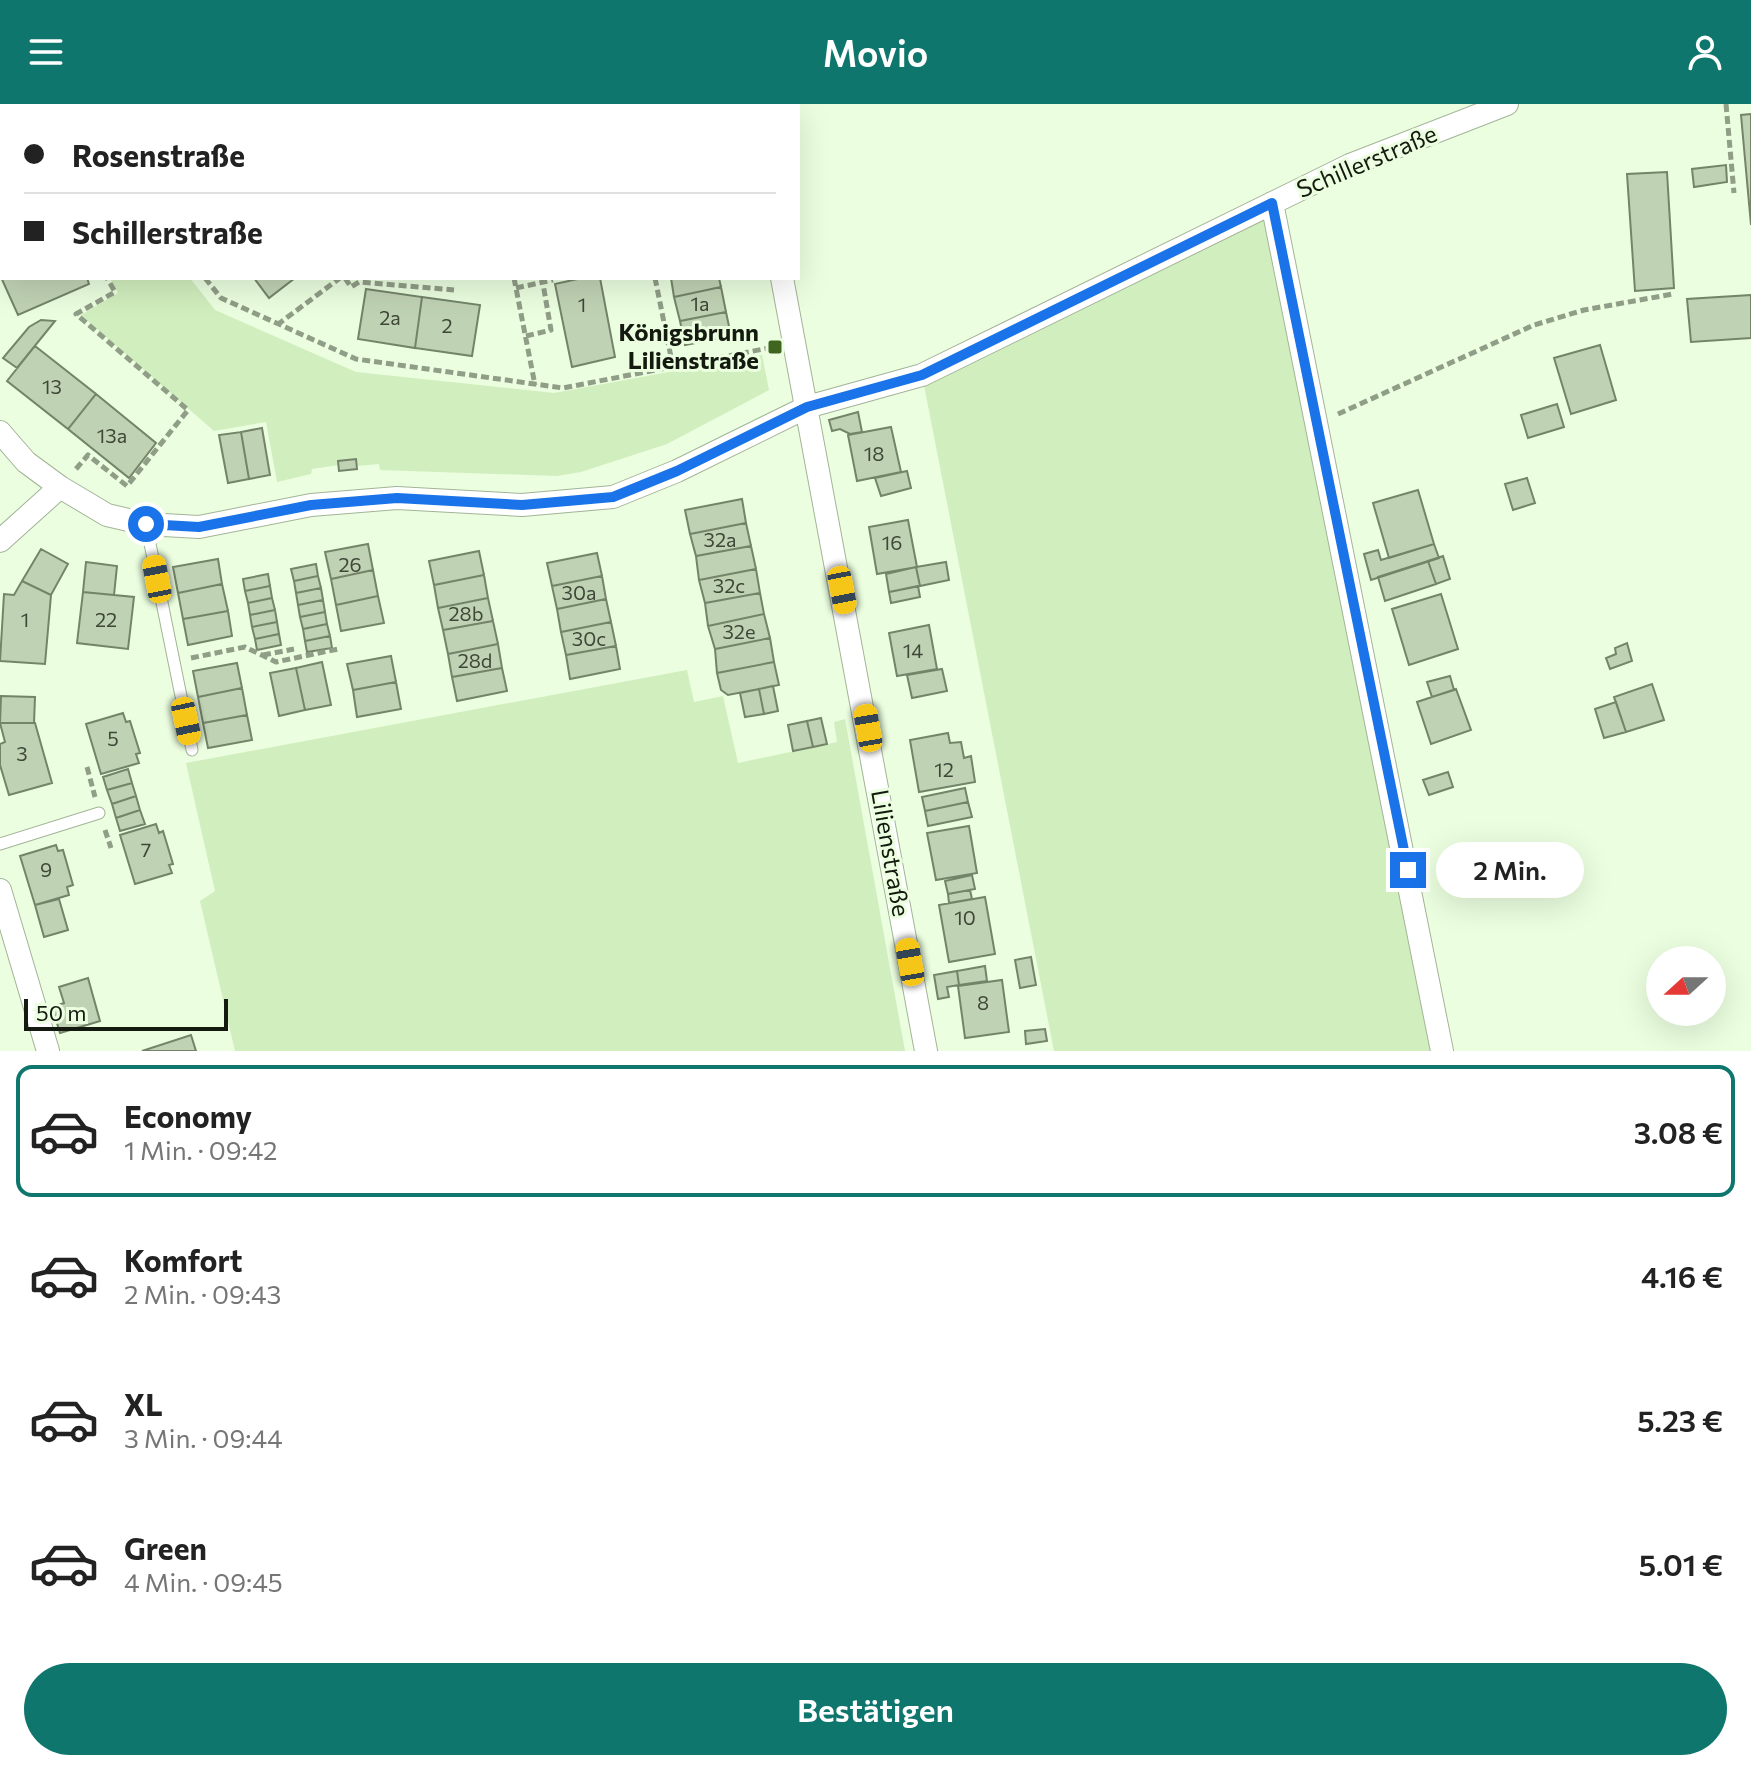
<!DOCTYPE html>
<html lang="de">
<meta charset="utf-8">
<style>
:root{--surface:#fff;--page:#f6f6f6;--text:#222;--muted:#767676;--line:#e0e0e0;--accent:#0f766e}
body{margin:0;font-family:Commissioner,sans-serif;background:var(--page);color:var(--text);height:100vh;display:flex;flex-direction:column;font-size:30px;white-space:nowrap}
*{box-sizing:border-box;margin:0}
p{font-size:26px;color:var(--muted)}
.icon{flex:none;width:44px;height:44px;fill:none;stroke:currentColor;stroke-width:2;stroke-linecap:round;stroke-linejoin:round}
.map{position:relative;height:947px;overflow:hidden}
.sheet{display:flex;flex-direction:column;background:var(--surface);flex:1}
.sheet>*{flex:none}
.guide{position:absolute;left:0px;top:0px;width:800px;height:176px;box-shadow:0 8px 32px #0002;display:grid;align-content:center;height:176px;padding:0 24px;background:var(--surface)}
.needle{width:52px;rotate:249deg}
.fabs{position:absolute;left:1646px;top:842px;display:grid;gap:16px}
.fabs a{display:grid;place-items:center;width:80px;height:80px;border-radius:50%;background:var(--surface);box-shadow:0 8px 32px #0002;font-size:40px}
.scale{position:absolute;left:24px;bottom:20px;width:204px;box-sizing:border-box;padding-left:8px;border:4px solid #141a0f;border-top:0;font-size:22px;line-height:28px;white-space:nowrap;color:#141a0f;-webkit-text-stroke:6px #ebfedf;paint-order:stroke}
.end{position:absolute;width:36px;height:36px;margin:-18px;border:10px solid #1a73e8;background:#fff;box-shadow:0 0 0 4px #fff}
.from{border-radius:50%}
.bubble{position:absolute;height:56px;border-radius:28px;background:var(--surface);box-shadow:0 8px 32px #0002;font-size:26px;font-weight:600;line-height:56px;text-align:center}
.car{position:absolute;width:24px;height:48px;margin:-24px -12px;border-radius:10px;box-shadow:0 0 6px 2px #0007;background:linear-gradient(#f5c518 24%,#345 0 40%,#f5c518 0 76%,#345 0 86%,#f5c518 0)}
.guide b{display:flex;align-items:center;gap:28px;height:76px;font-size:30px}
.guide b+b{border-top:2px solid var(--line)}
.guide i{width:20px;height:20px;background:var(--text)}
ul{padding:14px 0 0;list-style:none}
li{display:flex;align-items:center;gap:24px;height:132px;margin:0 16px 12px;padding:0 8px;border:4px solid transparent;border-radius:16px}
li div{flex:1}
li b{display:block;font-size:30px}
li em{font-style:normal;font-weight:600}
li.selected{border-color:var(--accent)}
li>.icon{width:72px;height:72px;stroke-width:1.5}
.action{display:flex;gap:16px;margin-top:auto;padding:16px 24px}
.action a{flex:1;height:92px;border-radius:48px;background:var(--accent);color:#fff;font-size:32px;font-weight:600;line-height:92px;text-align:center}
header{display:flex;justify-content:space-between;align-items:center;height:104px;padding:0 24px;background:var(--accent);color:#fff;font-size:36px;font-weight:600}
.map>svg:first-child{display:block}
.green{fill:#d1eebe}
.building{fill:#c0d2b4;stroke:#748469;stroke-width:2}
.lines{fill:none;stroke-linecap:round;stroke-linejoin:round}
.lane-casing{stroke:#a3b498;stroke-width:13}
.street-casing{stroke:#a3b498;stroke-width:24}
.path{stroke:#909d87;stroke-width:5;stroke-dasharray:8 4;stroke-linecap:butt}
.lane{stroke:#fff;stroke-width:11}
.street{stroke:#fff;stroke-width:22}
.route{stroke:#1a73e8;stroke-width:10}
.poi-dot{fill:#3f651e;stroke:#ebfedf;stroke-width:3}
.labels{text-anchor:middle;stroke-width:6;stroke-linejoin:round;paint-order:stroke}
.number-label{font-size:20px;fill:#3f4838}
.street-label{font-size:24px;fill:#141a0f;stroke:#ebfedf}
.poi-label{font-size:24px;font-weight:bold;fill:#141a0f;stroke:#ebfedf;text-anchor:end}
</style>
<header><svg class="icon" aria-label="menu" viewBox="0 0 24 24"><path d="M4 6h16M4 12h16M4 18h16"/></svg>Movio<svg class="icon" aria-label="person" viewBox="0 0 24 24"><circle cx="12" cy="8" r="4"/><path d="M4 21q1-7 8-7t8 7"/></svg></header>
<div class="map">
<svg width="1751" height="947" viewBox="0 0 1751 947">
<rect width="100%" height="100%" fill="#ebfedf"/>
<!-- green -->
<path class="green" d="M 1272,110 L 1435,947 L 1054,947 L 922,271 Z
M 110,174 L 190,174 L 215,206 L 356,268 L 554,289 L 762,251 L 769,286 L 667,340 L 581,368 L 557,372 L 380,366 L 379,360 L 357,362 L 356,355 L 339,357 L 339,361 L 312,365 L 311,370 L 277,378 L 266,318 L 214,327 L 81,211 L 118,189 Z
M 687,566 L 694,598 L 723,592 L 738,659 L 837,638 L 834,618 L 845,615 L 905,947 L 235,947 L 200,797 L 215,787 L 186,659 Z"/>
<!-- building -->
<path class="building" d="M 1751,10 L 1751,121 L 1741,11 Z
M 1726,61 L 1727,78 L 1694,83 L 1692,65 Z
M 1667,68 L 1674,184 L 1635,187 L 1627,70 Z
M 2,167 L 2,174 L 87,174 L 89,180 L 18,211 L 0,171 Z
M 254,174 L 295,174 L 269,194 Z
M 582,174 L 600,174 L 615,253 L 572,263 L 555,180 Z
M 671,174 L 719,174 L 721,183 L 674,193 Z
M 721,183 L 726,208 L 680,217 L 674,193 Z
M 366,185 L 422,193 L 415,244 L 358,235 Z
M 1751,191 L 1751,234 L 1691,238 L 1687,195 Z
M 422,193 L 480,201 L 472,252 L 415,244 Z
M 726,208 L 731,232 L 685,241 L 680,217 Z
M 41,216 L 55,217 L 17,264 L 3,254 L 29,223 Z
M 1600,241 L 1616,296 L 1571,310 L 1554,254 Z
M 35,242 L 96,290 L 68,325 L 7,277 Z
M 96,290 L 156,339 L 129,374 L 68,325 Z
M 1557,300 L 1564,323 L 1528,334 L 1521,311 Z
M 858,308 L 862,328 L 850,330 L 840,325 L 832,327 L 829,316 Z
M 891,323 L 901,368 L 857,377 L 848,331 Z
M 262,324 L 270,371 L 249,375 L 241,328 Z
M 241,328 L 249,375 L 228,379 L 219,331 Z
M 356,355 L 357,365 L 339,367 L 338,357 Z
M 907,367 L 911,384 L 881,392 L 875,374 Z
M 1527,374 L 1535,399 L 1513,406 L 1505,380 Z
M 1418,386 L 1434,440 L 1389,454 L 1373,399 Z
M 742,395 L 746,419 L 690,430 L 685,406 Z
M 908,416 L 917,463 L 877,470 L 869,423 Z
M 746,419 L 751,442 L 696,452 L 690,430 Z
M 368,440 L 373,466 L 331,475 L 325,448 Z
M 1434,440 L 1439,454 L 1371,476 L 1364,450 L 1378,446 L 1381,456 Z
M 751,442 L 756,465 L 699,476 L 696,452 Z
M 41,445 L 68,460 L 51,491 L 22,477 Z
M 479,447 L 484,471 L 434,481 L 429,457 Z
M 597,449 L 602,472 L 552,482 L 547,459 Z
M 1443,452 L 1450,475 L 1436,480 L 1428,457 Z
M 218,455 L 222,480 L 178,489 L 173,463 Z
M 1428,457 L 1436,480 L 1385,497 L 1378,473 Z
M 86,458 L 117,462 L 114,491 L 83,488 Z
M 946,458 L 949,476 L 920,482 L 916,463 Z
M 316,460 L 318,472 L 294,477 L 291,465 Z
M 916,463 L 920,482 L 889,488 L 886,470 Z
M 756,465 L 760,489 L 705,499 L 699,476 Z
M 373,466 L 378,492 L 336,501 L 331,475 Z
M 268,470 L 270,482 L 245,487 L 243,475 Z
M 484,471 L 488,494 L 438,504 L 434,481 Z
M 318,472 L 321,484 L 296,489 L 294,477 Z
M 602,472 L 606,495 L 557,505 L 552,482 Z
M 22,477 L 51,491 L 45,560 L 0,557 L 4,490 L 14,491 Z
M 222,480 L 228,507 L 183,515 L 178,489 Z
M 270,482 L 272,494 L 248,499 L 245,487 Z
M 918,482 L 920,493 L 891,499 L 889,488 Z
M 321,484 L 323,496 L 298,501 L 296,489 Z
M 83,488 L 134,493 L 128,545 L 77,539 Z
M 760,489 L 764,510 L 708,522 L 705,499 Z
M 1441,490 L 1458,545 L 1409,561 L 1392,505 Z
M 378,492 L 384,519 L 341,527 L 336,501 Z
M 272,494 L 275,506 L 250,511 L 248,499 Z
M 488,494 L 493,517 L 443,526 L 438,504 Z
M 606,495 L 611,518 L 561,528 L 557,505 Z
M 323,496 L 325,508 L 300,513 L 298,501 Z
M 275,506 L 277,518 L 252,523 L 250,511 Z
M 228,507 L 232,532 L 188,541 L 183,515 Z
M 325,508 L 327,520 L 303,525 L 300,513 Z
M 764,510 L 770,534 L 715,545 L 708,522 Z
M 493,517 L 498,540 L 448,550 L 443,526 Z
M 277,518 L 279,530 L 255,535 L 252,523 Z
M 611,518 L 616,542 L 566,551 L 561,528 Z
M 327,520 L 330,532 L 305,537 L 303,525 Z
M 929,521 L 937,565 L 897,572 L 889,529 Z
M 279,530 L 281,541 L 257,546 L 255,535 Z
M 330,532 L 332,544 L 307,548 L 305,537 Z
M 770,534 L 774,558 L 717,569 L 715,545 Z
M 1627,539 L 1632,557 L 1610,565 L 1606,554 L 1616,550 L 1615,544 Z
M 498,540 L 502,564 L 452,573 L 448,550 Z
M 616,542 L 620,565 L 570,575 L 566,551 Z
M 391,552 L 396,578 L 353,586 L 347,560 Z
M 322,558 L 331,601 L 305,606 L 296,564 Z
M 774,558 L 779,581 L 728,591 L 721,586 L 717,569 Z
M 237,559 L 242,584 L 198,593 L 193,567 Z
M 296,564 L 305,606 L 279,612 L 270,569 Z
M 502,564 L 507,587 L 457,597 L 452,573 Z
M 942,565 L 947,587 L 912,594 L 907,571 Z
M 1450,572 L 1454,586 L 1432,593 L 1427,578 Z
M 396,578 L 401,605 L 357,613 L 353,586 Z
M 1652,580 L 1664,616 L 1626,628 L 1614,593 Z
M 773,582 L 778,607 L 764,610 L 759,585 Z
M 242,584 L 247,611 L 203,619 L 198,593 Z
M 759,585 L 764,610 L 745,613 L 740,589 Z
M 1456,585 L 1471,626 L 1431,640 L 1417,598 Z
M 1,592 L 35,593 L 34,619 L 0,619 Z
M 1616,598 L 1626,628 L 1604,634 L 1595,605 Z
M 123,609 L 126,618 L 130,617 L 140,649 L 136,650 L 139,659 L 101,670 L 86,620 Z
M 247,611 L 252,636 L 208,644 L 203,619 Z
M 821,614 L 827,640 L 813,643 L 807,617 Z
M 807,617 L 813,643 L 793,647 L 788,621 Z
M 0,619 L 35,619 L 52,679 L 9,691 L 0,661 L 0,640 L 5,638 Z
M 948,629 L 950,639 L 961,638 L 964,654 L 971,652 L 975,678 L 919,688 L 910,636 Z
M 128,665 L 132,679 L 107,686 L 103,673 Z
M 1448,668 L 1453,683 L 1429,691 L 1423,676 Z
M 132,679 L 136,692 L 112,700 L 107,686 Z
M 965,684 L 968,698 L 925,707 L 922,693 Z
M 136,692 L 140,706 L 116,714 L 112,700 Z
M 968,698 L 972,713 L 928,722 L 925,707 Z
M 140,706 L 145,720 L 120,727 L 116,714 Z
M 156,720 L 159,729 L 163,727 L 173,760 L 169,761 L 172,769 L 135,780 L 120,731 Z
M 969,722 L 977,769 L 936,776 L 927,729 Z
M 56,741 L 58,747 L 63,746 L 73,781 L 67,783 L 69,791 L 35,801 L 20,752 Z
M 972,771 L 975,785 L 948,790 L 945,777 Z
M 970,786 L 972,795 L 949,799 L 948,790 Z
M 985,793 L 995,850 L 949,858 L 939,801 Z
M 59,795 L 68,826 L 44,833 L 35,801 Z
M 1031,853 L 1036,881 L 1020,884 L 1015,856 Z
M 985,862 L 987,877 L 959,881 L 957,867 Z
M 957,867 L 959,881 L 947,883 L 949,893 L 938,895 L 934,871 Z
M 88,874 L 100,917 L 60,929 L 52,903 L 64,899 L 59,883 Z
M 1002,876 L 1009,928 L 965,934 L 958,882 Z
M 1045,925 L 1047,937 L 1026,940 L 1025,927 Z
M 191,931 L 196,947 L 142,947 Z"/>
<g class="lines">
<!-- lane casing -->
<g class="lane-casing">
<path id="lane" d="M 146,420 L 192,646
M 0,740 L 99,709"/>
</g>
<!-- street casing -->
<g class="street-casing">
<path id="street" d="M 747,0 L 748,2
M 516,2 L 517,0
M 1272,99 L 1442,947
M 782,174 L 926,947
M 0,328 L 26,358 L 60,383 L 107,411 L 146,420 L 199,423 L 311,401 L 397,394 L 522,401 L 613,393 L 677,367 L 807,303 L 922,271 L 1350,61 L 1507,0
M 0,437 L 60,383
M 0,786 L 48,947"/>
</g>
<!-- path -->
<path class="path" d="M 73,0 L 73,2
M 363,0 L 364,2
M 621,0 L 621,2
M 1726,0 L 1734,89
M 160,2 L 162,0
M 0,84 L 2,85
M 0,137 L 2,136
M 0,159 L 2,158
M 205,174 L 221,194 L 356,255 L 563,284 L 774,243
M 345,174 L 351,183 L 359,178 L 454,186
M 514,174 L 535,281
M 655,174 L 673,263
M 516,184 L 553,176
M 277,221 L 340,174
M 526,232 L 551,226 L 542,174
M 1338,310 L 1534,221 L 1584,206 L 1673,190
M 76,365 L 88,351 L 127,382 L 188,306 L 76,210 L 115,188 L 107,174
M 263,551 L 294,545
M 191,554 L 245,543 L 276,558 L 338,545
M 87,663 L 95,693
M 105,726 L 111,744"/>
<!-- lane -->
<use href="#lane" class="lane"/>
<!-- street -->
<use href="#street" class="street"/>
</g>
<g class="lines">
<!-- route -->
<path class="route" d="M 146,420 L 199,423 L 311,401 L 397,394 L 522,401 L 613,393 L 677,367 L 807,303 L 922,271 L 1272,99 L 1408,766"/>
</g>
<!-- markers -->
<rect class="poi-dot" x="767" y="235" width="16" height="16" rx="4"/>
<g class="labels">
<!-- number labels -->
<g class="number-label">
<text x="700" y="207">1a</text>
<text x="582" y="208">1</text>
<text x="390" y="221">2a</text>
<text x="447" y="229">2</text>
<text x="52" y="290">13</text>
<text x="112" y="339">13a</text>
<text x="874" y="357">18</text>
<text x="720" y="443">32a</text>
<text x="892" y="446">16</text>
<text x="350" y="468">26</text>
<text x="729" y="489">32c</text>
<text x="579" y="496">30a</text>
<text x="466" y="517">28b</text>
<text x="25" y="523">1</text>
<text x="106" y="523">22</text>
<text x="739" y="535">32e</text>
<text x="589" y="542">30c</text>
<text x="913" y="554">14</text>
<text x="475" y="564">28d</text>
<text x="113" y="642">5</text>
<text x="22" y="657">3</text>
<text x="944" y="673">12</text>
<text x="146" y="753">7</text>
<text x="46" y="773">9</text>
<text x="965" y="821">10</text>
<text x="983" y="906">8</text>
</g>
<!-- street labels -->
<g class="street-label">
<text transform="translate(1367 58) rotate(-23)" y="8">Schillerstraße</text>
<text transform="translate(890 749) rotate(80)" y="8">Lilienstraße</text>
</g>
<!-- poi labels -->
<g class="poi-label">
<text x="759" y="237">Königsbrunn<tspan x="759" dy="28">Lilienstraße</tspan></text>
</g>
</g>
</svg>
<div class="fabs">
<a><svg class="needle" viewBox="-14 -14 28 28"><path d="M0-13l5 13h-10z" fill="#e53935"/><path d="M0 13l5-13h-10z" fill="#767676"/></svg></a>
</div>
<div class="scale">50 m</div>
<i class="end from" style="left:146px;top:420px"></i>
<i class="end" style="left:1408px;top:766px"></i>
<div class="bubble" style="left:1436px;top:738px;width:148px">2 Min.</div>
<i class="car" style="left:157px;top:475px;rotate:349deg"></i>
<i class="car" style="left:842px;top:486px;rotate:169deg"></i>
<i class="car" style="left:186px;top:617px;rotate:168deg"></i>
<i class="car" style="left:868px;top:624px;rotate:350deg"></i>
<i class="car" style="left:910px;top:858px;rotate:350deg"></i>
<div class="guide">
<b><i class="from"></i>Rosenstraße</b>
<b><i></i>Schillerstraße</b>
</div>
</div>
<section class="sheet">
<ul>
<li class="selected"><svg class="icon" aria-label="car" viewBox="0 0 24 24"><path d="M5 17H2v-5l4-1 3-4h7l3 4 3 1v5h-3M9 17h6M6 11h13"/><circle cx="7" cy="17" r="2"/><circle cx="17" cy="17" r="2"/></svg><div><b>Economy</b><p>1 Min. · 09:42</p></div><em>3.08 €</em></li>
<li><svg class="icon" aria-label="car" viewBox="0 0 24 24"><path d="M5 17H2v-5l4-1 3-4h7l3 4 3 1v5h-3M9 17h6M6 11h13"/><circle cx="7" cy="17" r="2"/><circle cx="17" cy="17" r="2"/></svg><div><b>Komfort</b><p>2 Min. · 09:43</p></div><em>4.16 €</em></li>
<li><svg class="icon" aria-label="car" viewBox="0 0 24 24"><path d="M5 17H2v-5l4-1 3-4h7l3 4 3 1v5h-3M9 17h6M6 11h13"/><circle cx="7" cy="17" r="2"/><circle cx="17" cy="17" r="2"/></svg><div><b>XL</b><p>3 Min. · 09:44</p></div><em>5.23 €</em></li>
<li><svg class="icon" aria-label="car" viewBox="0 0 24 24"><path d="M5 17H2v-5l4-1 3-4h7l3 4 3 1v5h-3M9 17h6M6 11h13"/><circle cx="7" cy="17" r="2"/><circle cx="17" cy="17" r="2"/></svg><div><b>Green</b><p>4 Min. · 09:45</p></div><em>5.01 €</em></li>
</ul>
<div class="action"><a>Bestätigen</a></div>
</section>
